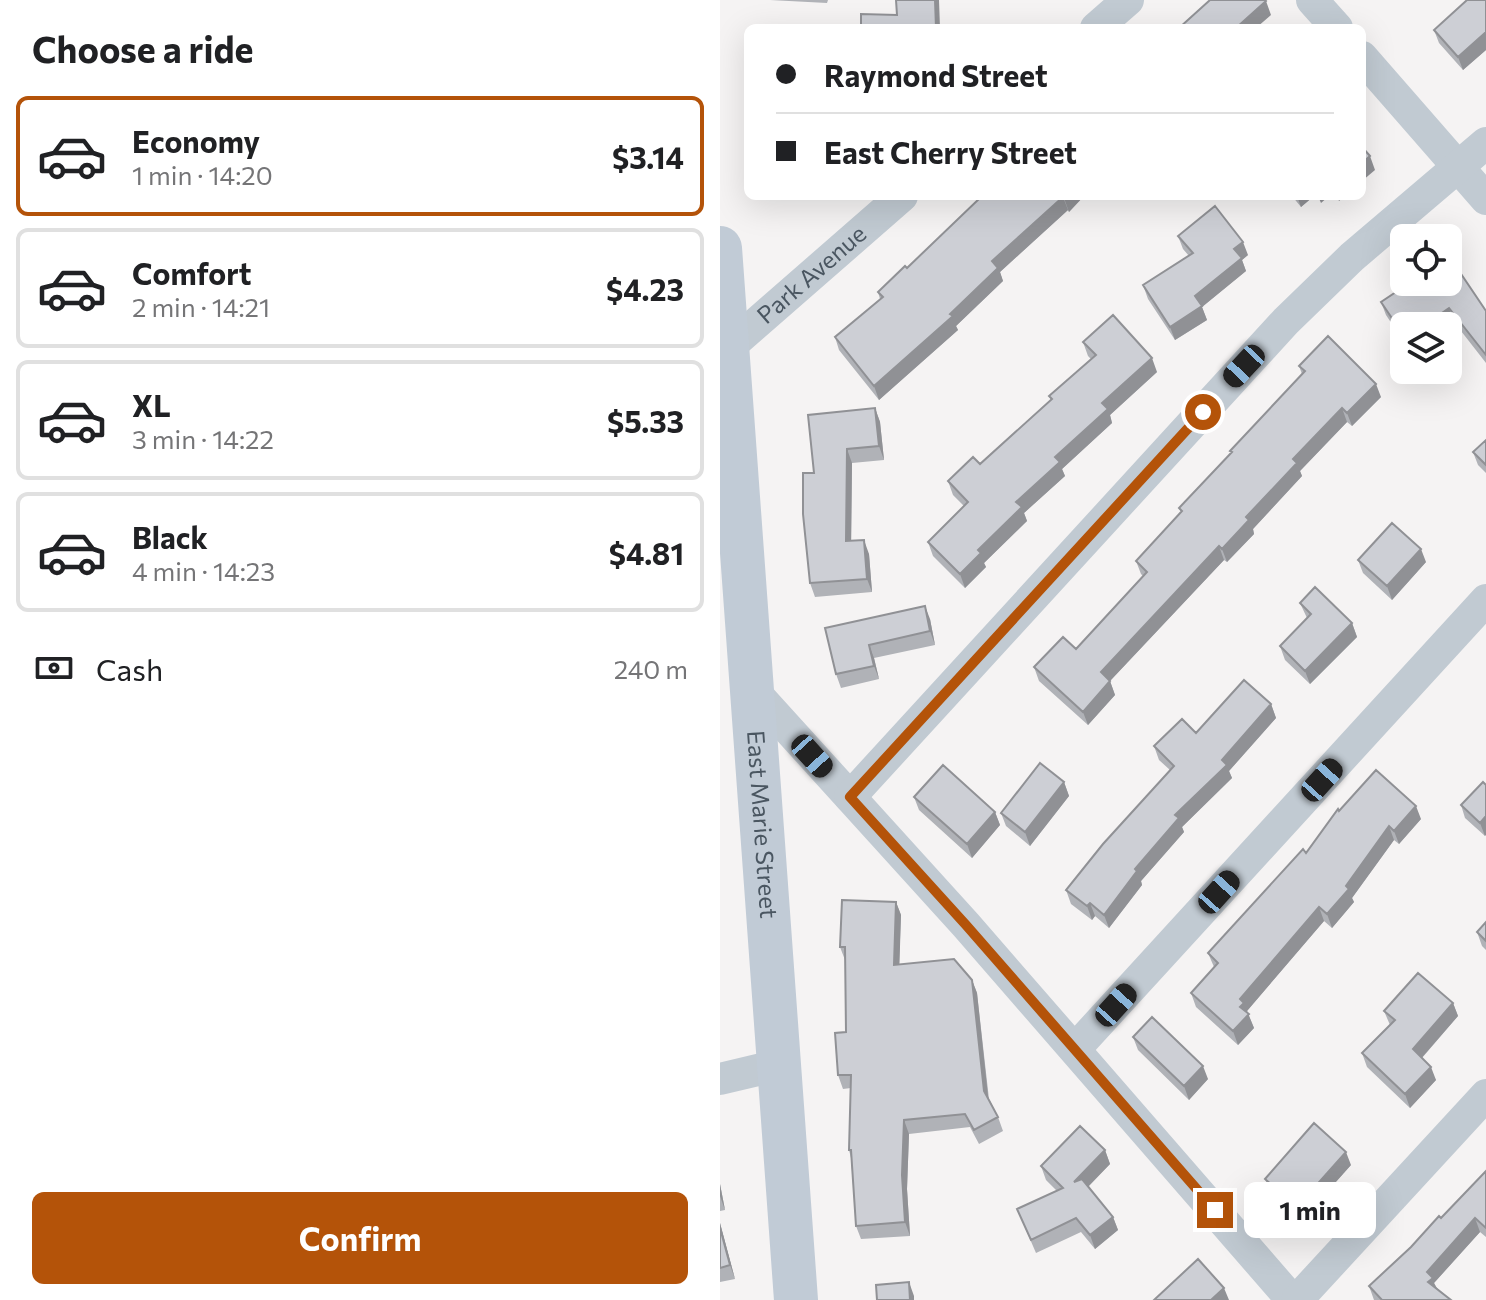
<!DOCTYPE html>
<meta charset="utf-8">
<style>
:root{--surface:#fff;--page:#f6f6f6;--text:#202124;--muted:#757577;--line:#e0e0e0;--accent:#b45309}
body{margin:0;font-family:Commissioner,sans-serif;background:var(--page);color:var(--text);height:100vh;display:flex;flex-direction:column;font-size:30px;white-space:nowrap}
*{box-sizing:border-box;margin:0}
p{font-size:26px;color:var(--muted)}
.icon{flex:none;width:44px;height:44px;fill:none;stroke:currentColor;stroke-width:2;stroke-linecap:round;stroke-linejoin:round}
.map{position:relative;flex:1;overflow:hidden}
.sheet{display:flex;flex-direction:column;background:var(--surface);width:720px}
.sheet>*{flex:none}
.guide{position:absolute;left:24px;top:24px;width:622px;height:176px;border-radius:12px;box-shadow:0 8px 32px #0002;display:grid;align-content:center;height:176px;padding:0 32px;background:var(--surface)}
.buttons{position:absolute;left:670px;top:224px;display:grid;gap:16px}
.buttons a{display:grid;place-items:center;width:72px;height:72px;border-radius:12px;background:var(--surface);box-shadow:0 8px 32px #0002;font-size:40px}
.end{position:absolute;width:36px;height:36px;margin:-18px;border:10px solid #b45309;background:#fff;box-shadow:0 0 0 4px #fff}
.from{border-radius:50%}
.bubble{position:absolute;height:56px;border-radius:12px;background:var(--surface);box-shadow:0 8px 32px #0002;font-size:26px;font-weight:700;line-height:56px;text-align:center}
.car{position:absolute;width:24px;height:48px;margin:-24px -12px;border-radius:10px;box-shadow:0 0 6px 2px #0007;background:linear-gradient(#222 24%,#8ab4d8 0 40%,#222 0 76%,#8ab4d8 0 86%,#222 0)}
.guide b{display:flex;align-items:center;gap:28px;height:76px;font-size:30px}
.guide b+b{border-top:2px solid var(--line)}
.guide i{width:20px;height:20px;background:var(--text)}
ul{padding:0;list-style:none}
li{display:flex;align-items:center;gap:24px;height:120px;margin:0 16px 12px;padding:0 16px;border:4px solid var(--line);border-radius:12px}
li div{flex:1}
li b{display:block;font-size:30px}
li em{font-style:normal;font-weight:700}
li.selected{border-color:var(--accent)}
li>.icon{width:72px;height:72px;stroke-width:1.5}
h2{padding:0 32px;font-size:36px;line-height:96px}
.pay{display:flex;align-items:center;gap:20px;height:88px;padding:0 32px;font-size:30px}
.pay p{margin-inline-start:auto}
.cta{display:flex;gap:16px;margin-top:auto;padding:16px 32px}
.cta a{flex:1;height:92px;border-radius:12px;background:var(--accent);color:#fff;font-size:32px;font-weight:700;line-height:92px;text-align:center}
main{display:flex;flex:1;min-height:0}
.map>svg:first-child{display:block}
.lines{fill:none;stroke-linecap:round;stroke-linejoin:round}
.minor{stroke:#c1cad2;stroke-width:32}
.secondary{stroke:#c1cbd6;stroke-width:44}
.wall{fill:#b0b2b7}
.shaded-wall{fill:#909195}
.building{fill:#cdcfd5;stroke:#909195;stroke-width:2}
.route{stroke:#b45309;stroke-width:10}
.labels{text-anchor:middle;stroke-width:6;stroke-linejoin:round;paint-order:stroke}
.street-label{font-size:24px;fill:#4a5661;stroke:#fff}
</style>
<main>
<section class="sheet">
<h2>Choose a ride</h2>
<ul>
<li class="selected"><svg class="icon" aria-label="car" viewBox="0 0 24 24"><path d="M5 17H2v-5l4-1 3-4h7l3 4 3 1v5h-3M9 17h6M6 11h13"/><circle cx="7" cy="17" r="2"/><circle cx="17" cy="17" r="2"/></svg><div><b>Economy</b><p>1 min · 14:20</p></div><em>$3.14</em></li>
<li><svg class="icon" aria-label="car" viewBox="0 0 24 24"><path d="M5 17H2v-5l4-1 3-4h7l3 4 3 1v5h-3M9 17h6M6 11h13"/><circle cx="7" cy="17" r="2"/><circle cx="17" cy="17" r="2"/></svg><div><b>Comfort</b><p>2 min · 14:21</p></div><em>$4.23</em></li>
<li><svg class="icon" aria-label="car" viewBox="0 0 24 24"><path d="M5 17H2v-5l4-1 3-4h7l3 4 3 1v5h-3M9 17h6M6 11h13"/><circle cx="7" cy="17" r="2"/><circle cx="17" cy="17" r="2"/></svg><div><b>XL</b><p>3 min · 14:22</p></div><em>$5.33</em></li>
<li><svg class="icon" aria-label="car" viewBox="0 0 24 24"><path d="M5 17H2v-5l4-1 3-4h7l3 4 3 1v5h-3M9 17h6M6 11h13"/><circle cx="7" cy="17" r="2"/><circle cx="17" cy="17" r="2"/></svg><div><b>Black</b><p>4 min · 14:23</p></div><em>$4.81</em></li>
</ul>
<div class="pay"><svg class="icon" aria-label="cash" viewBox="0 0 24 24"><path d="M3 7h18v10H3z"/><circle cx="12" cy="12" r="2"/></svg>Cash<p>240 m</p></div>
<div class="cta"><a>Confirm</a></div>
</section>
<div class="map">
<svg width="766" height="1300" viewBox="0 0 766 1300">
<rect width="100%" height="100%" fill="#f5f3f3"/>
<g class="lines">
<!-- minor -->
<g class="minor">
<path d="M 592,0 L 617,28"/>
<path d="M 376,28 L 408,0"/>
<path d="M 642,57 L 766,199"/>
<path id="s1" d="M 0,355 L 182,196"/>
<path d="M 31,688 L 246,925 L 572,1300"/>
<path d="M 130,797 L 566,321 L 632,257 L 766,143"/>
<path d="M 355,1049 L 766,600"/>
<path d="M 0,1079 L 59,1065"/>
<path d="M 577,1300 L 766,1095"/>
</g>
<!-- secondary -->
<path class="secondary" id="s2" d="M 0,248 L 76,1300"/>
</g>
<!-- wall -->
<path class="wall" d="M 50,0 L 108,0 L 107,3 Z
M 766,0 L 766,50 L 743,70 L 719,43 L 714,30 Z
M 262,196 L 364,196 L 349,212 L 348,210 L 280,272 L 283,281 L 236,326 L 238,330 L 159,400 L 119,350 L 115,337 L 160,299 L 158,292 L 187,268 Z
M 572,196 L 594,196 L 581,207 Z
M 458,236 L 528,255 L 522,260 L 526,271 L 482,307 L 487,320 L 455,340 L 428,299 L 423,285 L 469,256 L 463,249 Z
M 661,302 L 766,311 L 766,363 L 734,322 L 728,326 L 684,326 L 684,342 L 666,315 Z
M 363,342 L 437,372 L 390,415 L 392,423 L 342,469 L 345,476 L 304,513 L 307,521 L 264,563 L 266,567 L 245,588 L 213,556 L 208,542 L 244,506 L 233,495 L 228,481 L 260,464 L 331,400 L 329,396 L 371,359 L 368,356 Z
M 579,366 L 661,397 L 632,426 L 627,422 L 580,471 L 582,476 L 533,529 L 534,534 L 507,562 L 504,560 L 390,681 L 395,695 L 368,725 L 319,681 L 314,667 L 356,649 L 423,576 L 421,574 L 416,561 L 461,513 L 459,508 L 511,453 L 510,451 L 582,374 Z
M 155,408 L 160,422 L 164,460 L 132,463 L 131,541 L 149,554 L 152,592 L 95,597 L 90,583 L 94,473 Z
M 766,440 L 766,473 L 758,465 L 753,452 Z
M 638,560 L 706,562 L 672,600 L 643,573 Z
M 580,603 L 632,623 L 637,637 L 590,684 L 565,660 L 560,646 L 587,618 Z
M 210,619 L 215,645 L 154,658 L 159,679 L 121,688 L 116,674 L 105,628 Z
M 551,704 L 556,718 L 509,771 L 512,778 L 462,827 L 464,832 L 421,881 L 422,885 L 389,928 L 375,916 L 372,920 L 351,904 L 346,890 L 450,770 L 439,760 L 434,746 L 476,733 Z
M 344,782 L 349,796 L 310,846 L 286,826 L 281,813 Z
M 766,785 L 765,836 L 745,818 L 741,805 Z
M 194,797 L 275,812 L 280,825 L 252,858 L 199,810 Z
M 619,811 L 701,819 L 679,844 L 674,840 L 632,898 L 634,902 L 612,928 L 604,921 L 527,1011 L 534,1028 L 518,1045 L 476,1007 L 471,993 L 494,967 L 488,953 L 586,853 Z
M 176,902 L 181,915 L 179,964 L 252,980 L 257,993 L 269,1099 L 278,1117 L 283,1131 L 259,1144 L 250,1127 L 189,1134 L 187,1189 L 190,1236 L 141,1239 L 136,1226 L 131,1158 L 129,1150 L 131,1088 L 123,1089 L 118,1075 L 126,1032 L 125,960 L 120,947 Z
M 766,922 L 766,950 L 762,946 L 757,932 Z
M 733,1003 L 738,1016 L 702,1058 L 716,1080 L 690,1108 L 647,1067 L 642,1053 L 670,1025 L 664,1011 Z
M 413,1037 L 488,1079 L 469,1100 L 418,1050 Z
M 385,1150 L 390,1164 L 368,1187 L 393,1217 L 398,1230 L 375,1249 L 361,1232 L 316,1253 L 297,1209 L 337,1191 L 326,1180 L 321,1166 Z
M 631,1165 L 582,1220 L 550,1192 L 545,1179 Z
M 766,1171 L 766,1237 L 760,1232 L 714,1283 L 717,1288 L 731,1300 L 654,1300 L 649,1286 L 721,1218 Z
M 0,1184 L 5,1210 L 0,1211 Z
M 0,1223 L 15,1279 L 0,1282 Z"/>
<!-- shaded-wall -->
<path class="shaded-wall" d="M 215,0 L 219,0 L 220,28 L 216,28 Z
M 546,1 L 551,15 L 536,28 L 516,28 Z
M 766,32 L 766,50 L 743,70 L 738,57 Z
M 650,156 L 655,170 L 642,181 L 642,163 Z
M 346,196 L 364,196 L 349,212 L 344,198 Z
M 577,196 L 594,196 L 581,207 Z
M 598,196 L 609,196 L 601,203 Z
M 617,196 L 625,196 L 619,201 Z
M 343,197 L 348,210 L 280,272 L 283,281 L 236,326 L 238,330 L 159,400 L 154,386 L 230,314 L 272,261 Z
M 523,242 L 528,255 L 522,260 L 526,271 L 482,307 L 487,320 L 455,340 L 450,327 L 514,249 Z
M 729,308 L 734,322 L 728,326 L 703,326 Z
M 432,358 L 437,372 L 390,415 L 392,423 L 342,469 L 345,476 L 304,513 L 307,521 L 264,563 L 266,567 L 245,588 L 240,574 L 296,502 L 382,403 Z
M 656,384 L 661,397 L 632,426 L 627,413 Z
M 155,408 L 160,422 L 164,460 L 159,446 Z
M 622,408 L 627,422 L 580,471 L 582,476 L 533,529 L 534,534 L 507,562 L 502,549 L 573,459 Z
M 127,449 L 132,463 L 131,555 L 126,541 Z
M 144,540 L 149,554 L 152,592 L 147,579 Z
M 499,546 L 504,560 L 390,681 L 395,695 L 368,725 L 363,712 L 381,672 Z
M 701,549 L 706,562 L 672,600 L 667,586 Z
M 205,606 L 210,619 L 215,645 L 210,631 Z
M 632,623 L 637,637 L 590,684 L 585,671 Z
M 149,645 L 154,658 L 159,679 L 154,666 Z
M 551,704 L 556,718 L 509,771 L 512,778 L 462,827 L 464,832 L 421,881 L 422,885 L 389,928 L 384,915 L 415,869 L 455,815 Z
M 344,782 L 349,796 L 310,846 L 305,832 Z
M 696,806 L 701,819 L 679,844 L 674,831 Z
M 275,812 L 280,825 L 252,858 L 247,844 Z
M 766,816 L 766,835 L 765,836 L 760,823 Z
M 669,826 L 674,840 L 632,898 L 634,902 L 612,928 L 607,914 L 626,886 Z
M 176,902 L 181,915 L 179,978 L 174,965 Z
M 370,903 L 375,916 L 372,920 L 367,906 Z
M 599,907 L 604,921 L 527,1011 L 534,1028 L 518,1045 L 513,1031 L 520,1007 L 520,999 Z
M 252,980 L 257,993 L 269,1105 L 264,1091 Z
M 733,1003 L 738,1016 L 698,1062 L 693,1049 Z
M 483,1066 L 488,1079 L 469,1100 L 464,1086 Z
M 711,1067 L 716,1080 L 690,1108 L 685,1094 Z
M 184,1120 L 189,1134 L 187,1189 L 190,1236 L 185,1222 L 182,1175 Z
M 385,1150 L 390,1164 L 359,1196 L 354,1182 Z
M 626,1152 L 631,1165 L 582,1220 L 577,1207 Z
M 0,1184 L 5,1210 L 0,1196 Z
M 393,1217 L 398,1230 L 375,1249 L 370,1235 Z
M 755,1218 L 760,1232 L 714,1283 L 718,1291 L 708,1282 L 707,1272 Z
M 0,1223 L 15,1279 L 10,1265 L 0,1228 Z
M 189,1282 L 194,1296 L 194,1300 L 190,1300 Z
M 504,1288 L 509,1300 L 491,1300 Z"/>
<!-- building -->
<path class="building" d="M 176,0 L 215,0 L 216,28 L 141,28 L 141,14 L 177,15 Z
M 490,0 L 545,0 L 546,1 L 516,28 L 459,28 Z
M 747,0 L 766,0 L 766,32 L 738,57 L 714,30 Z
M 642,147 L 650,156 L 642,163 Z
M 262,196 L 346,196 L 344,198 L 343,197 L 272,261 L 278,268 L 230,314 L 233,316 L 154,386 L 115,337 L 163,297 L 158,292 L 185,266 L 187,268 Z
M 495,206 L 523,242 L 514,249 L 522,258 L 475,296 L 482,306 L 450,327 L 423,285 L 473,253 L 458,236 Z
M 729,256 L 766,311 L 766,355 L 729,308 L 703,326 L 684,326 L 684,336 L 661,302 L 691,282 L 728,282 L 728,257 Z
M 393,315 L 432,358 L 382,403 L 388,409 L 335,457 L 340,462 L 296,502 L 302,507 L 258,550 L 261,553 L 240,574 L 208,542 L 248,502 L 228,481 L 253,457 L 260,464 L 332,399 L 329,396 L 376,355 L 363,342 Z
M 608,336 L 656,384 L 627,413 L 622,408 L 573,459 L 577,463 L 526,517 L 529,520 L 502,549 L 499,546 L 381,672 L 390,681 L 363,712 L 314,667 L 343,637 L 356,649 L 427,572 L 416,561 L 462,511 L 459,508 L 512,452 L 510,451 L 585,371 L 579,366 Z
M 155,408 L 159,446 L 127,449 L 126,541 L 144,540 L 147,579 L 90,583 L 83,514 L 83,473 L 94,473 L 88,415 Z
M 766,440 L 766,465 L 753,452 Z
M 672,523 L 701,549 L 667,586 L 638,560 Z
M 595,587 L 632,623 L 585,671 L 560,646 L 591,614 L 580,603 Z
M 205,606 L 210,631 L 149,645 L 154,666 L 116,674 L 105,628 Z
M 524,680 L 551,704 L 502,760 L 507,765 L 455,815 L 459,818 L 415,869 L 417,871 L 384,915 L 370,903 L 367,906 L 346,890 L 383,844 L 454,766 L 434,746 L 462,719 L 476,733 Z
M 320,763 L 344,782 L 305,832 L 281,813 Z
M 223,765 L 275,812 L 247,844 L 194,797 Z
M 656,770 L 696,806 L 674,831 L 669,826 L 626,886 L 629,889 L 607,914 L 599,907 L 520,999 L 524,1003 L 520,1007 L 529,1014 L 513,1031 L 471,993 L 498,963 L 488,953 L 583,849 L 586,853 L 618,809 L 619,811 Z
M 763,782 L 766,785 L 766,816 L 760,823 L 741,805 Z
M 122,900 L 176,902 L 174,965 L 234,959 L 252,980 L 264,1091 L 278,1117 L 254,1130 L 245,1114 L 184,1120 L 182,1175 L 185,1222 L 136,1226 L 131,1150 L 129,1150 L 131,1075 L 118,1075 L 115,1033 L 126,1032 L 125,947 L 120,947 Z
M 766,922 L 766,941 L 757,932 Z
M 698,973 L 733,1003 L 693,1049 L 711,1067 L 685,1094 L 642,1053 L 675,1020 L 664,1011 Z
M 432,1017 L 483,1066 L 464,1086 L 413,1037 Z
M 594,1123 L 626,1152 L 577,1207 L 545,1179 Z
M 360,1126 L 385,1150 L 354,1182 L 362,1179 L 393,1217 L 370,1235 L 356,1218 L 311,1240 L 297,1209 L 343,1188 L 321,1166 Z
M 766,1171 L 766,1228 L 755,1218 L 707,1272 L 713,1278 L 708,1282 L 731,1300 L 662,1300 L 649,1286 L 691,1247 L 719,1216 L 721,1218 Z
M 0,1228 L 10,1265 L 0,1268 Z
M 478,1259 L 504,1288 L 491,1300 L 434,1300 Z
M 189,1282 L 190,1300 L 157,1300 L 156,1285 Z"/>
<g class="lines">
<!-- route -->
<path class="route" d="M 483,412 L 130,797 L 246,925 L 495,1210"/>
</g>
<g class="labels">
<!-- street labels -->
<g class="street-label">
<text dy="8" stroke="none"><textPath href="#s1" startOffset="122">Park Avenue</textPath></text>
<text dy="8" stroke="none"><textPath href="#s2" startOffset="578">East Marie Street</textPath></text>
</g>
</g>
</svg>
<div class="buttons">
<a><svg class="icon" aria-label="locate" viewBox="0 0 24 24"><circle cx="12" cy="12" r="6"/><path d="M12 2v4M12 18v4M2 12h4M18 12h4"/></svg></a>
<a><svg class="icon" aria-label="layers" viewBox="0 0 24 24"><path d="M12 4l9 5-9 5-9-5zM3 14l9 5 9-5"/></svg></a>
</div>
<i class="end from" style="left:483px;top:412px"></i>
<i class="end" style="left:495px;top:1210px"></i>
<div class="bubble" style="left:524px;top:1182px;width:132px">1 min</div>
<i class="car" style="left:524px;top:366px;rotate:223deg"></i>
<i class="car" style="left:92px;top:756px;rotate:138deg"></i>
<i class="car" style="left:602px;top:780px;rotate:42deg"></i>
<i class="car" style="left:499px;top:892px;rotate:42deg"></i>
<i class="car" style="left:396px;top:1005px;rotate:42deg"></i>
<div class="guide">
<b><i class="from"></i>Raymond Street</b>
<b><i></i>East Cherry Street</b>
</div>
</div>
</main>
